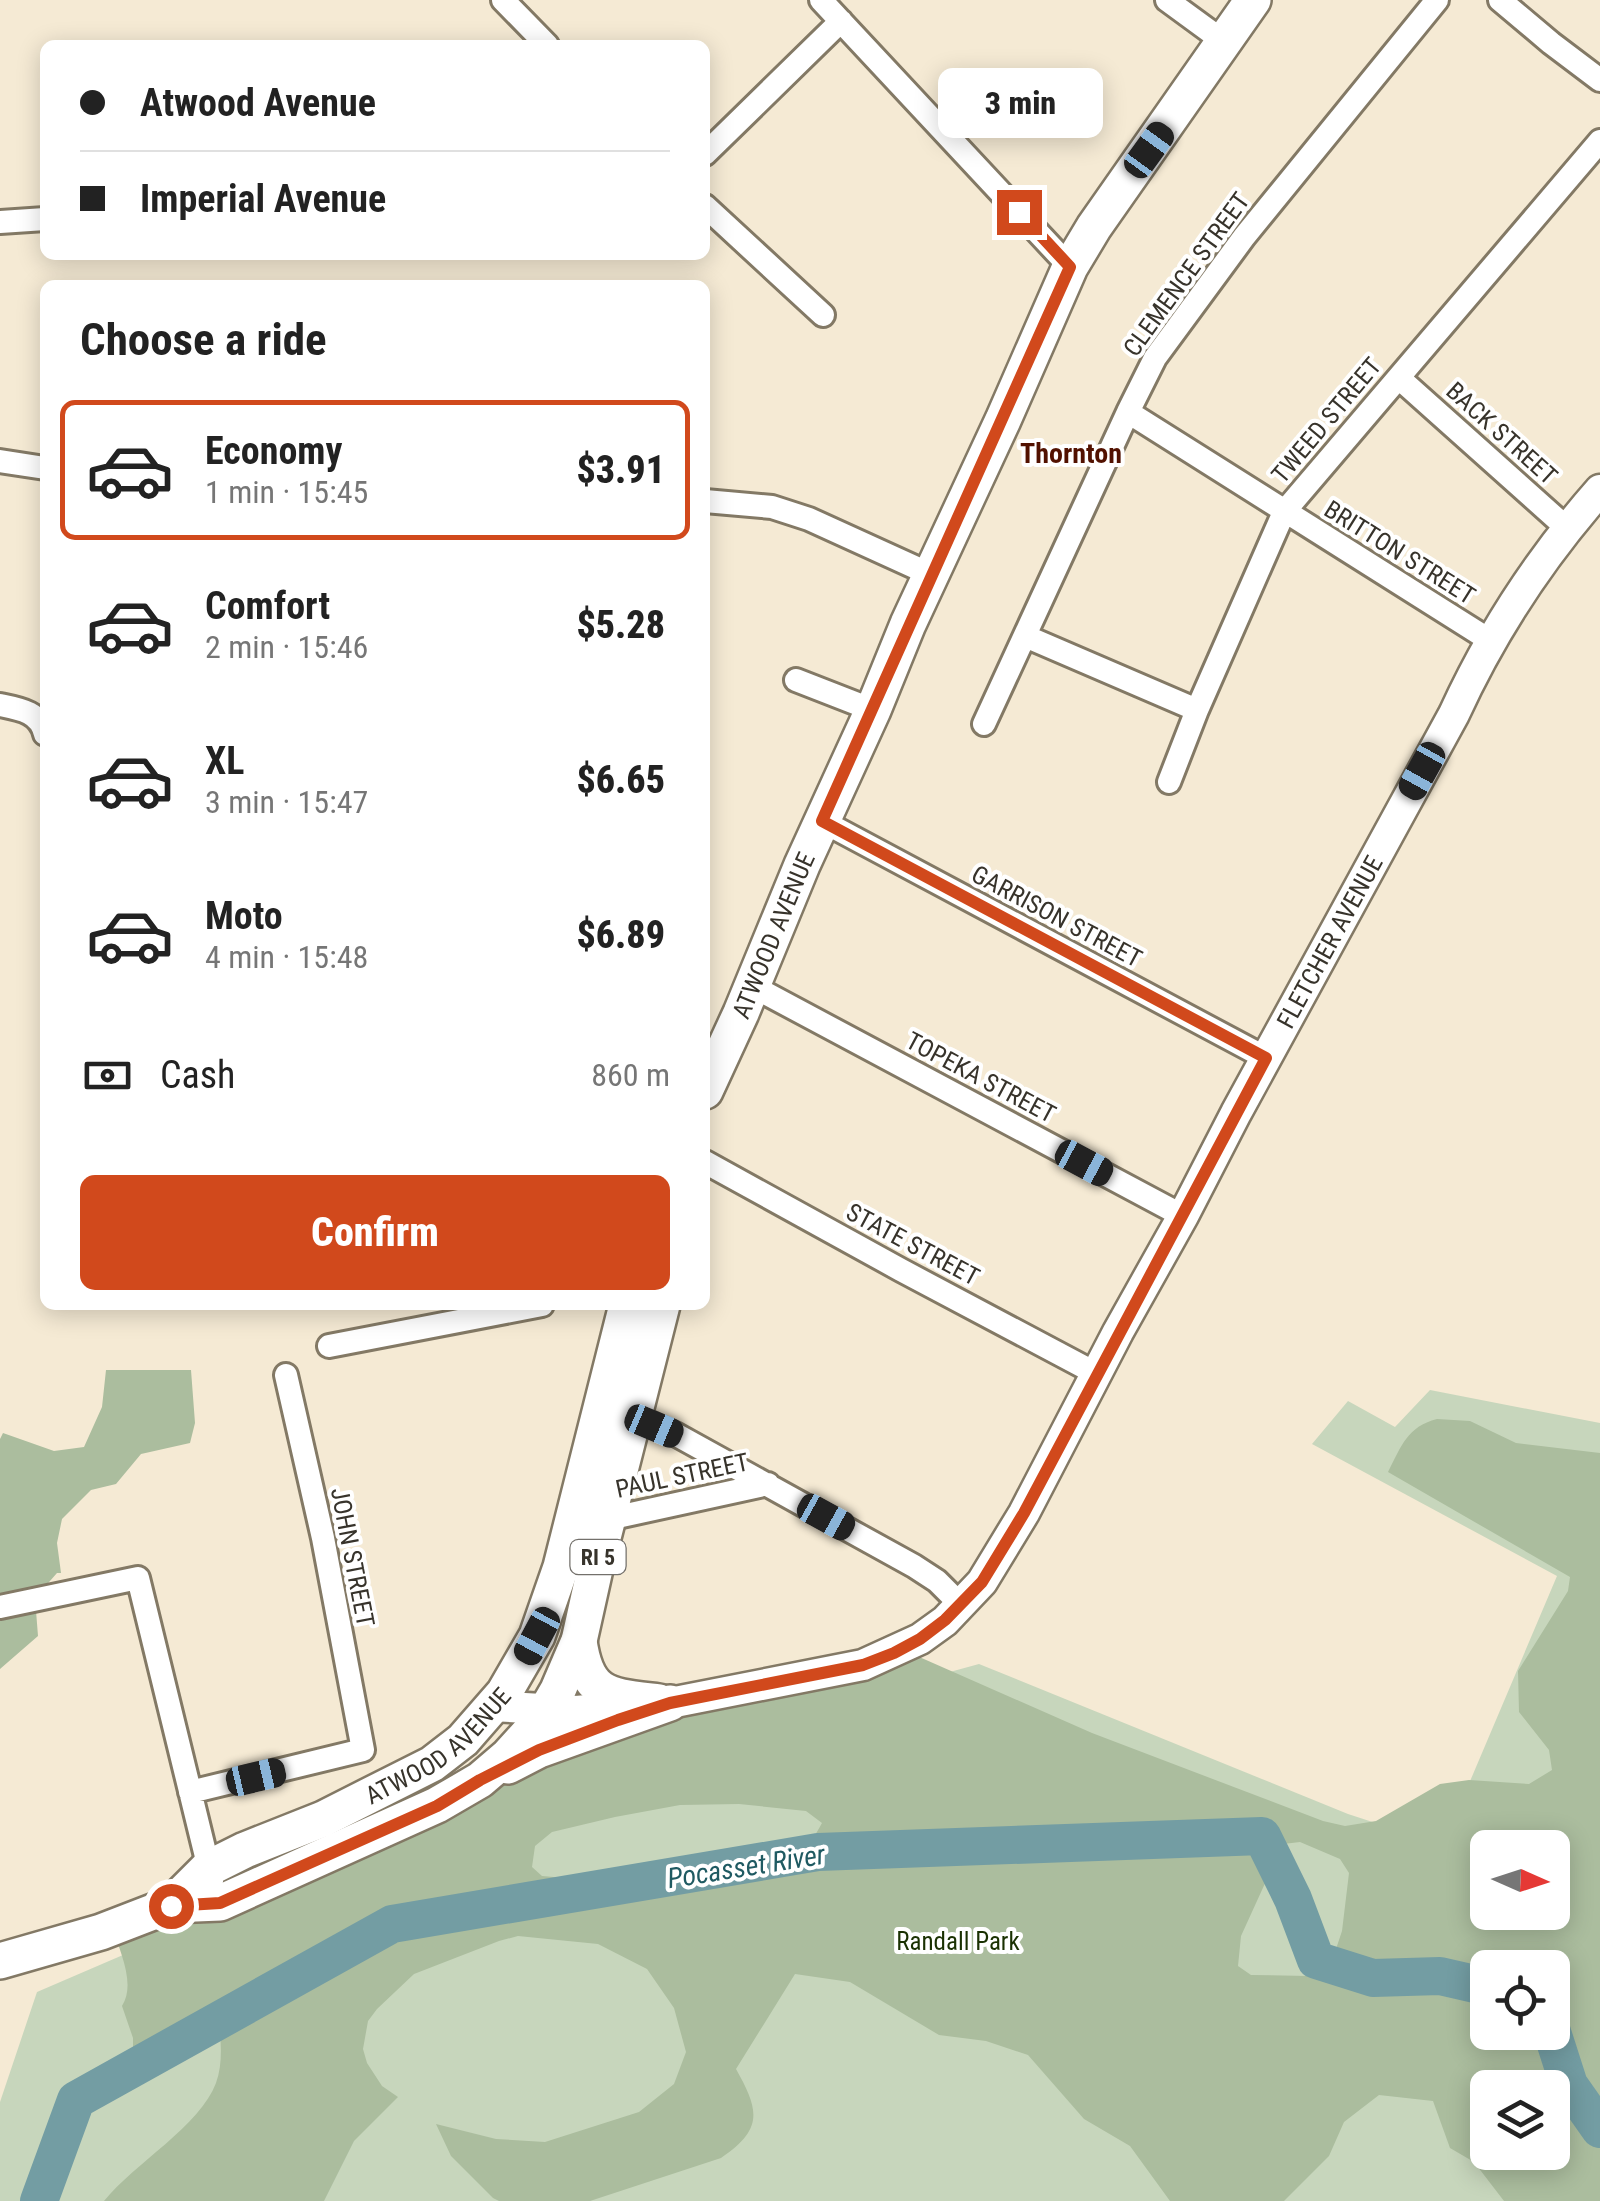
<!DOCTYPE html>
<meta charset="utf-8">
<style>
:root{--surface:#fff;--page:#f2f2f2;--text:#222;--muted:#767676;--line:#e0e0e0;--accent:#d1491c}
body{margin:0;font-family:"Roboto Condensed",sans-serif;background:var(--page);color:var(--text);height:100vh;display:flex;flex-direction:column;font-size:38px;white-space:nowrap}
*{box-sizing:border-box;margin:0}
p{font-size:32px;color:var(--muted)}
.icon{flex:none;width:55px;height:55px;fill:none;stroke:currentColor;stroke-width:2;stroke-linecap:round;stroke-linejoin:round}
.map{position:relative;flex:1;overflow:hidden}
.side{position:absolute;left:40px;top:280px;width:670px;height:1030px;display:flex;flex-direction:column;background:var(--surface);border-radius:15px;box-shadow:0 5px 25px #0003}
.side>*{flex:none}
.guide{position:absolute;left:40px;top:40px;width:670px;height:220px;border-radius:15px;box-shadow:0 5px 25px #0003;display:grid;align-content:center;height:220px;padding:0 40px;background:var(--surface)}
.needle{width:65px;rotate:93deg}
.controls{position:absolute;left:1470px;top:1830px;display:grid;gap:20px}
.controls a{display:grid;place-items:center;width:100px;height:100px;border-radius:15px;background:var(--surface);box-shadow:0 5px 25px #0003;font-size:50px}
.end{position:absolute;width:45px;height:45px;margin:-22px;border:12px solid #d1491c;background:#fff;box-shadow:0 0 0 5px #fff}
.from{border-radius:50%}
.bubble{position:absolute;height:70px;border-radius:15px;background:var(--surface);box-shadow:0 5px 25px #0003;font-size:32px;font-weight:800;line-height:70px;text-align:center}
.car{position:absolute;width:30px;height:60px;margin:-30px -15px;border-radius:12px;box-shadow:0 0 8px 2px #0007;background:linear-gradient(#222 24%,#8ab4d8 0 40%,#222 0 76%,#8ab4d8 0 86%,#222 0)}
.guide b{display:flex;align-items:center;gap:35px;height:95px;font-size:38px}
.guide b+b{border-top:2px solid var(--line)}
.guide i{width:25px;height:25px;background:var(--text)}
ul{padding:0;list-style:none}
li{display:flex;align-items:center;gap:30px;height:140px;margin:0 20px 15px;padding:0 20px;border:5px solid transparent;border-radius:15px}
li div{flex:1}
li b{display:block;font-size:38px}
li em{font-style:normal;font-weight:800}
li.selected{border-color:var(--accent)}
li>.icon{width:90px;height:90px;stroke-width:1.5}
h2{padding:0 40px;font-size:45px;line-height:120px}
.pay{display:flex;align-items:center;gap:25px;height:110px;padding:0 40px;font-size:38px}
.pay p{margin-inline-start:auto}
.action{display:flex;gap:20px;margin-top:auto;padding:20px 40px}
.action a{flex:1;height:115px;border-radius:15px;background:var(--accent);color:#fff;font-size:40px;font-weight:800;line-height:115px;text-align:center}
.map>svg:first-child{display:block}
.green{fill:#c7d6bc;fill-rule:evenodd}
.forest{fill:#abbd9e;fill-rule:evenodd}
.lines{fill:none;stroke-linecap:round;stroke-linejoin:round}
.river{stroke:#739da3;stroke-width:38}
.street-casing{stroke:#837965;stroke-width:28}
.secondary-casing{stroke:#837965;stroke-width:35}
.primary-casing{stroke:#837965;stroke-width:40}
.street{stroke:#fff;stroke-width:22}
.secondary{stroke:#fff;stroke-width:30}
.primary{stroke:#fff;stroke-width:35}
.route{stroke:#d1491c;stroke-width:12}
.labels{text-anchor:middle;stroke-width:8;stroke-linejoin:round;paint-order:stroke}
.shield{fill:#fff;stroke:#73706b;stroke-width:2.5}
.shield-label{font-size:22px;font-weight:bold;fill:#37332b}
.street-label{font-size:25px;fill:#37332b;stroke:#fff}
.park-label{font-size:25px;fill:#1a3102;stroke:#fff}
.neighbourhood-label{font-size:28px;font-weight:bold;fill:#521100;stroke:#fff}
.water-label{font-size:28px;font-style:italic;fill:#1f5a62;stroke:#fff}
</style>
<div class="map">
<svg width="1600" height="2201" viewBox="0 0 1600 2201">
<rect width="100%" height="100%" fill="#f5ead4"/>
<!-- green -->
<path class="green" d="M 1430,1390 L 1600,1423 L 1600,2201 L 0,2201 L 0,2102 L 37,1992 L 625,1739 L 789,1716 L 979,1664 L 1348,1814 L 1443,1845 L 1557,1576 L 1312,1444 L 1348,1401 L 1395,1427 ZM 1488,1848 L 1552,1848 L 1552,1912 L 1488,1912 ZM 1488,1968 L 1552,1968 L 1552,2032 L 1488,2032 ZM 1488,2088 L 1552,2088 L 1552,2152 L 1488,2152 Z"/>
<!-- forest -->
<path class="forest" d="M 106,1370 L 191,1370 L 195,1423 L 190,1443 L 141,1454 L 116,1484 L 91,1490 L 62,1519 L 57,1543 L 61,1573 L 57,1573 L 35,1598 L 38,1636 L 0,1669 L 0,1439 L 3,1433 L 54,1451 L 84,1447 L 102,1407 Z
M 1437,1419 L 1470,1421 L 1516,1443 L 1600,1453 L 1600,2201 L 1504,2201 L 1474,2162 L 1450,2148 L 1433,2101 L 1379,2095 L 1344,2122 L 1329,2156 L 1284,2201 L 1170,2201 L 1130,2146 L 1084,2119 L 1028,2055 L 986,2041 L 939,2035 L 850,1982 L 795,1974 L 736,2069 C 759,2110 764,2129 721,2158 L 590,2201 L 499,2201 L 493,2198 L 451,2156 L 436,2124 L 496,2139 L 545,2142 L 639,2112 L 674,2084 L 686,2052 L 674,2008 L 647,1969 L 598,1944 L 518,1936 L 499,1941 L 414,1974 L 377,2009 L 368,2021 L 363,2049 L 367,2063 L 382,2086 L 398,2097 L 354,2141 L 324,2201 L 104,2201 C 135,2163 200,2126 216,2083 C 223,2064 221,2042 219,2022 L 210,2019 L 133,2059 L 133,2038 L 122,2006 C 136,1984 120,1952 113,1929 L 309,1845 L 606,1727 L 908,1652 L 1092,1733 L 1323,1821 L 1345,1826 L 1376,1821 L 1440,1784 L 1469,1780 L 1529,1784 L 1552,1770 L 1549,1750 L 1519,1712 L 1518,1671 L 1568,1591 L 1570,1577 L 1388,1472 C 1402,1445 1407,1427 1437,1419 ZM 739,1804 L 806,1811 L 822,1823 C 807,1851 793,1867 761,1876 L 600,1881 L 542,1876 L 532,1867 L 535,1846 L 552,1832 L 615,1817 L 680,1805 ZM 1300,1842 L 1340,1859 L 1349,1873 L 1342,1931 L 1332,1961 L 1320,1972 L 1308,1976 L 1251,1975 L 1238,1966 L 1241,1936 L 1283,1844 ZM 1488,1848 L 1552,1848 L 1552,1912 L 1488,1912 ZM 1488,1968 L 1552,1968 L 1552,2032 L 1488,2032 ZM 1488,2088 L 1552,2088 L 1552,2152 L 1488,2152 Z"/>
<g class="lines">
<!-- river -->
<path class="river" d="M 1552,2032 L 1569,2085 L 1600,2129
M 39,2201 L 76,2100 L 392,1924 L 818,1852 L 1262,1836 L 1293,1899 L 1316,1960 L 1373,1978 L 1440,1976 L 1488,1987"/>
<!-- street casing -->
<g class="street-casing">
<path id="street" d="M 503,0 L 547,45
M 821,0 L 1070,267
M 1167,0 L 1223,41
M 1500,0 L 1551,43 L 1600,80
M 705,154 L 841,21
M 705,206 L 823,315
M 0,222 L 45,219
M 1399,378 L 1569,530
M 1128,412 L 1491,641
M 0,461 L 45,468
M 705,501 L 772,507 L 809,519 L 932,575
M 1025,636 L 1197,710
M 796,680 L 873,710
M 0,705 C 20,709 40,712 45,734
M 984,724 L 1128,412 L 1155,358 L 1244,237 L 1437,0
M 1169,782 L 1197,710 L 1284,512 L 1600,141
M 822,821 L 1266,1058
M 752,986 L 1183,1216
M 705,1162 L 901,1270 L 1097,1374
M 329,1346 L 542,1305
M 634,1416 L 675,1434 L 914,1566 L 937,1581 L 960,1604
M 608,1519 L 768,1484
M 0,1607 L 138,1578 L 212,1881
M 190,1792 L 363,1750 L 323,1538 L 286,1375"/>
</g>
<!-- secondary casing -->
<g class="secondary-casing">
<g id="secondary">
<path id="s1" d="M 493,1706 L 576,1711 L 670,1703 L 863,1665 L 920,1639 L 945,1621 L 982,1582 L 1024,1513 L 1118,1332 L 1183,1216 L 1236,1113 L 1454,714 C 1491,633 1541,557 1600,490"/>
</g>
</g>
<!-- primary casing -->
<g class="primary-casing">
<g id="primary">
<path id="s2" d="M 705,1091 L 741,1013 L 802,865 L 873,710 L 908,624 L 1003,420 L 1070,267 L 1094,227 L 1253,0"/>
<path d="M 579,1641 C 587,1697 609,1696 659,1702"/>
<path d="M 508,1766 L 539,1750 L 670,1703"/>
<path id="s3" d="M 171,1905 L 207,1869 L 245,1850 L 323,1819 L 432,1764 L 463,1740 L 504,1693 L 537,1636 L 561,1567 L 627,1305"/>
<path d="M 0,1961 L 101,1932 L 171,1905 L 220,1903 L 437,1805 L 480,1780 L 508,1756 L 538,1723 L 547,1709 L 558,1690 L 579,1641 L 595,1569 L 662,1305"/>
</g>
</g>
<!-- street -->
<use href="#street" class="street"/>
<!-- secondary -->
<use href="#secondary" class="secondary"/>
<!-- primary -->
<use href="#primary" class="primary"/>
</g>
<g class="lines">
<!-- route -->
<path class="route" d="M 171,1906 L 220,1903 L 437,1806 L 480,1780 L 539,1750 L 618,1720 L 670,1703 L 863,1665 L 894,1653 L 920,1639 L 945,1620 L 982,1582 L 1024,1513 L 1266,1058 L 822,821 L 1070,267 L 1019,212"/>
</g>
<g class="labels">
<!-- shield labels -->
<rect class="shield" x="570.5" y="1540" width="55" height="34" rx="8"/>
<g class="shield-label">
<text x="598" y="1565">RI 5</text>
</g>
<!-- street labels -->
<g class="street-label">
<text transform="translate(1186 274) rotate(-54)" y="9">CLEMENCE STREET</text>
<text transform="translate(1326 420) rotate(-50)" y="9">TWEED STREET</text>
<text transform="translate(1502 433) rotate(42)" y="9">BACK STREET</text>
<text transform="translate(1400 552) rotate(32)" y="9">BRITTON STREET</text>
<text transform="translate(1057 916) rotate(28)" y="9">GARRISON STREET</text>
<text dy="9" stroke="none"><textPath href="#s2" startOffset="170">ATWOOD AVENUE</textPath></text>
<text dy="9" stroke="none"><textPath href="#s1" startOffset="1250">FLETCHER AVENUE</textPath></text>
<text transform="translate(981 1077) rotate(28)" y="9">TOPEKA STREET</text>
<text transform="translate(913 1244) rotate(28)" y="9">STATE STREET</text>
<text transform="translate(682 1475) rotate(-12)" y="9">PAUL STREET</text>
<text transform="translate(353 1557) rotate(79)" y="9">JOHN STREET</text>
<text dy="9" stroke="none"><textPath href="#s3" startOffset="315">ATWOOD AVENUE</textPath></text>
</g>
<!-- park labels -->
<g class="park-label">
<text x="958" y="1950">Randall Park</text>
</g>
<!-- neighbourhood labels -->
<g class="neighbourhood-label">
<text x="1071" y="463">Thornton</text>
</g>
<!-- water labels -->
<g class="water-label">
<text transform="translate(746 1866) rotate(-9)" y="10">Pocasset River</text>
</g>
</g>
</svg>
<div class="controls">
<a><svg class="needle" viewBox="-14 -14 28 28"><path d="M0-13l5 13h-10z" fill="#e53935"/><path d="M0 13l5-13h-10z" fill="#767676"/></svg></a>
<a><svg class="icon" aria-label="locate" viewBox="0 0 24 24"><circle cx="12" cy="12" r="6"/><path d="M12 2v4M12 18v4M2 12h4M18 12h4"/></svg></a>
<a><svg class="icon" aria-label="layers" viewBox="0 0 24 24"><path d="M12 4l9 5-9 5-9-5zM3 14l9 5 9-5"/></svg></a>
</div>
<i class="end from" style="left:171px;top:1906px"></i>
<i class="end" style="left:1019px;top:212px"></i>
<div class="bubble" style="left:938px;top:68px;width:165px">3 min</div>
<i class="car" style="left:1149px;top:150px;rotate:36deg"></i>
<i class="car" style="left:1422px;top:771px;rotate:209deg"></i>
<i class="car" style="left:1084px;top:1163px;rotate:118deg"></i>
<i class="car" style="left:654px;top:1426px;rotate:113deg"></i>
<i class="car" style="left:826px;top:1517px;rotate:119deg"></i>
<i class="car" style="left:537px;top:1636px;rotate:208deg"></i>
<i class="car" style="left:256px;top:1777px;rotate:77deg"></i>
<div class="guide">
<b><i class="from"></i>Atwood Avenue</b>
<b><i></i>Imperial Avenue</b>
</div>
<section class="side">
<h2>Choose a ride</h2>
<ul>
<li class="selected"><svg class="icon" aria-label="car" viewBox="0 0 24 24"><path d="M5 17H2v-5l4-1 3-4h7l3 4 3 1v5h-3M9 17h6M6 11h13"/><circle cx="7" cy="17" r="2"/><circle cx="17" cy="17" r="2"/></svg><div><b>Economy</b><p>1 min · 15:45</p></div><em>$3.91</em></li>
<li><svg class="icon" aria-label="car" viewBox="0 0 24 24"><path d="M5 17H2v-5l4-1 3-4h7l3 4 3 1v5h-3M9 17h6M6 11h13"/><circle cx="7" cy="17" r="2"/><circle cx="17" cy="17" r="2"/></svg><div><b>Comfort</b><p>2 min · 15:46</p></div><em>$5.28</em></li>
<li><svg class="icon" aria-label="car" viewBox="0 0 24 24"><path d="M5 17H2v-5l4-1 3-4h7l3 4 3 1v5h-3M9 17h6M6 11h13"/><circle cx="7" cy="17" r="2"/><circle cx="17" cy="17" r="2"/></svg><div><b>XL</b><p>3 min · 15:47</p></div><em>$6.65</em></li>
<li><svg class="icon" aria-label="car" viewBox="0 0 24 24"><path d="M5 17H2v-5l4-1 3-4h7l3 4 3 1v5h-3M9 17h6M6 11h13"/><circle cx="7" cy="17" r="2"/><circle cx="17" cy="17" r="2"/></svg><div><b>Moto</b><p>4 min · 15:48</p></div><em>$6.89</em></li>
</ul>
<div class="pay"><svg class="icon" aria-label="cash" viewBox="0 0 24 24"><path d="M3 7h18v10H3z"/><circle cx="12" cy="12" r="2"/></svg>Cash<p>860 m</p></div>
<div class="action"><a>Confirm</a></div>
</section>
</div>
